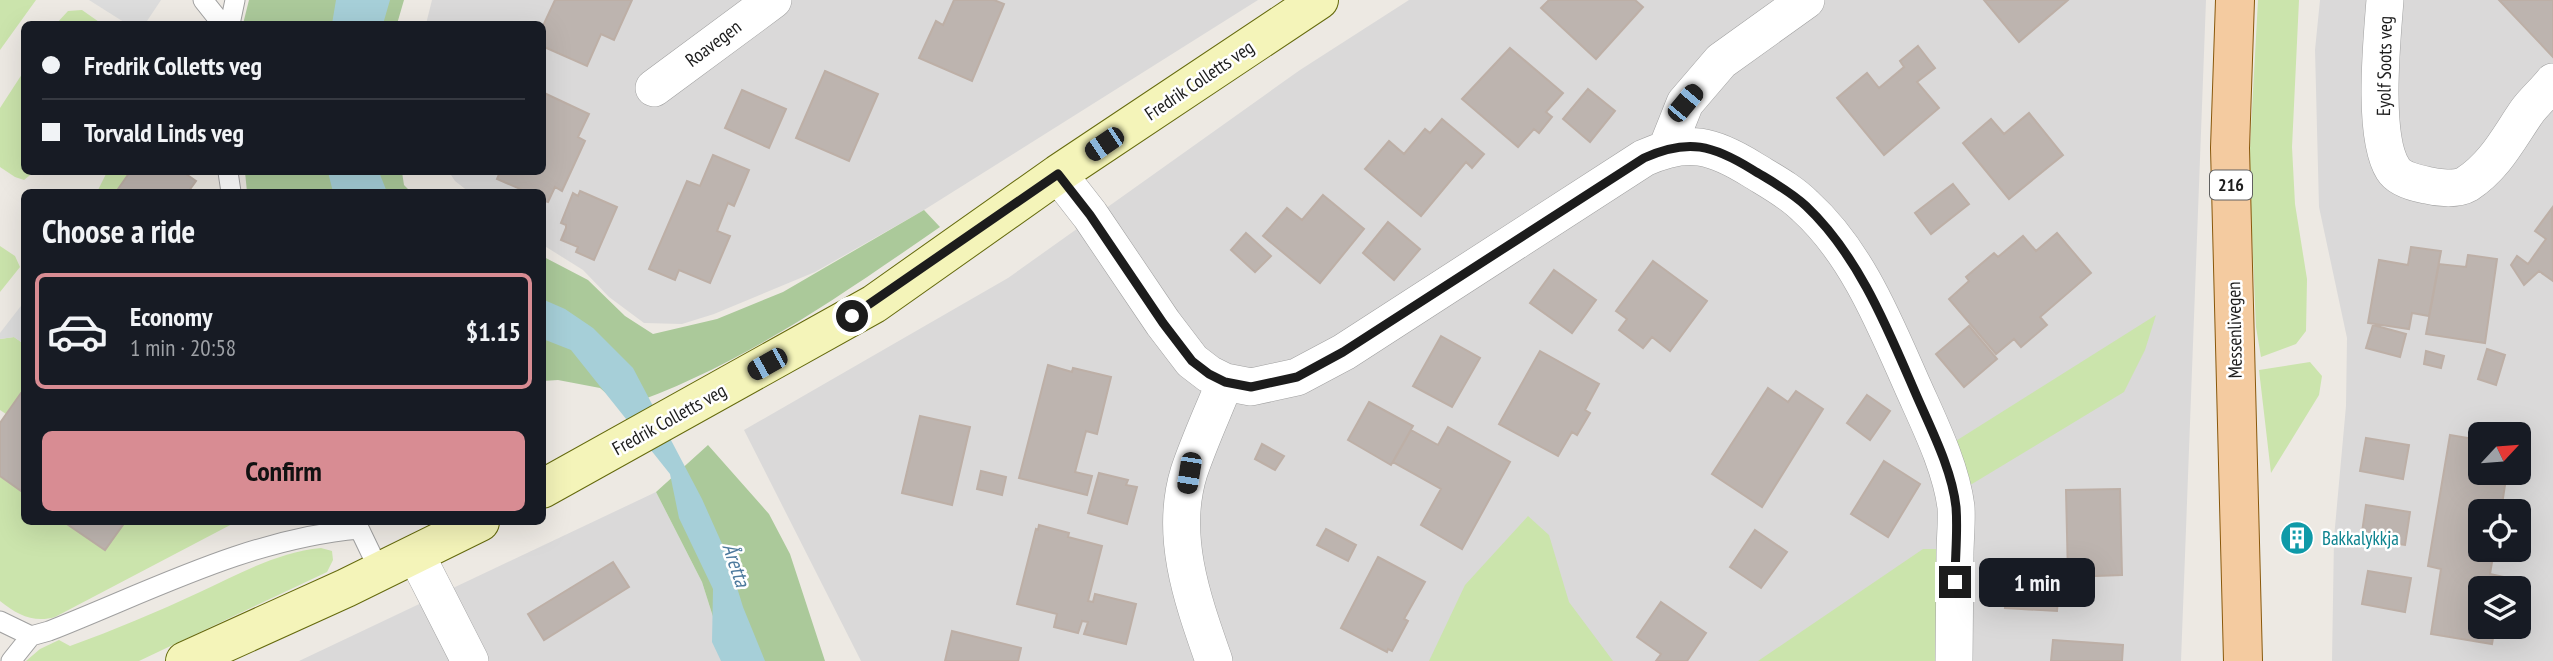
<!DOCTYPE html>
<meta charset="utf-8">
<style>
:root{--surface:#171b24;--page:#242831;--text:#f1f3f6;--muted:#9ea1a6;--line:#363941;--accent:#d88c93}
body{margin:0;font-family:"PT Sans Narrow",sans-serif;background:var(--page);color:var(--text);height:100vh;display:flex;flex-direction:column;font-size:26px;white-space:nowrap}
*{box-sizing:border-box;margin:0}
p{font-size:23px;color:var(--muted)}
.icon{flex:none;width:38px;height:38px;fill:none;stroke:currentColor;stroke-width:2;stroke-linecap:round;stroke-linejoin:round}
.map{position:relative;flex:1;overflow:hidden}
.sheet{position:absolute;left:21px;top:189px;width:525px;height:336px;display:flex;flex-direction:column;background:var(--surface);border-radius:10px;box-shadow:0 7px 28px #0002}
.sheet>*{flex:none}
.guide{position:absolute;left:21px;top:21px;width:525px;height:154px;border-radius:10px;box-shadow:0 7px 28px #0002;display:grid;align-content:center;height:154px;padding:0 21px;background:var(--surface)}
.needle{width:46px;rotate:64deg}
.fabs{position:absolute;left:2468px;top:422px;display:grid;gap:14px}
.fabs a{display:grid;place-items:center;width:63px;height:63px;border-radius:10px;background:var(--surface);box-shadow:0 7px 28px #0002;font-size:35px}
.end{position:absolute;width:32px;height:32px;margin:-16px;border:9px solid #1c1c1c;background:#fff;box-shadow:0 0 0 4px #fff}
.from{border-radius:50%}
.bubble{position:absolute;height:49px;border-radius:10px;background:var(--surface);box-shadow:0 7px 28px #0002;font-size:23px;font-weight:600;line-height:49px;text-align:center}
.car{position:absolute;width:21px;height:42px;margin:-21px -10px;border-radius:9px;box-shadow:0 0 5px 2px #0007;background:linear-gradient(#222 24%,#8ab4d8 0 40%,#222 0 76%,#8ab4d8 0 86%,#222 0)}
.guide b{display:flex;align-items:center;gap:24px;height:66px;font-size:26px}
.guide b+b{border-top:2px solid var(--line)}
.guide i{width:18px;height:18px;background:var(--text)}
ul{padding:0;list-style:none}
li{display:flex;align-items:center;gap:21px;height:116px;margin:0 14px 10px;padding:0 7px;border:4px solid transparent;border-radius:10px}
li div{flex:1}
li b{display:block;font-size:26px}
li em{font-style:normal;font-weight:600}
li.current{border-color:var(--accent)}
li>.icon{width:63px;height:63px;stroke-width:1.5}
h2{padding:0 21px;font-size:32px;line-height:84px}
.primary-button{display:flex;gap:14px;margin-top:auto;padding:14px 21px}
.primary-button a{flex:1;height:80px;border-radius:10px;background:var(--accent);color:#111;font-size:28px;font-weight:600;line-height:80px;text-align:center}
.map>svg:first-child{display:block}
.residential{fill:#dad9d9;fill-rule:evenodd}
.grass{fill:#cbe4ac}
.forest{fill:#abc99a}
.parking{fill:#dcdcdc}
.water{fill:#a6cfd8}
.building{fill:#bdb4af;stroke:#bdafa6;stroke-width:2}
.lines{fill:none;stroke-linecap:round;stroke-linejoin:round}
.lane-casing{stroke:#a0a0a0;stroke-width:21}
.street-casing{stroke:#a0a0a0;stroke-width:38}
.secondary-casing{stroke:#656a0d;stroke-width:40}
.primary-casing{stroke:#89580b;stroke-width:40}
.lane{stroke:#fff;stroke-width:19}
.street{stroke:#fff;stroke-width:37}
.secondary{stroke:#f4f4b9;stroke-width:38}
.primary{stroke:#f4cba0;stroke-width:38}
.route{stroke:#1c1c1c;stroke-width:9}
.labels{text-anchor:middle;stroke-width:5;stroke-linejoin:round;paint-order:stroke}
.shield{fill:#fff;stroke:#606060;stroke-width:2}
.shield-label{font-size:18px;font-weight:bold;fill:#1c1c1c}
.street-label{font-size:19px;fill:#1c1c1c;stroke:#fff}
.culture-label{font-size:19px;fill:#0d838f;stroke:#fff;text-anchor:start}
.water-label{font-size:21px;font-style:italic;fill:#4d7a9d;stroke:#fff}
</style>
<div class="map">
<svg width="2553" height="661" viewBox="0 0 2553 661">
<rect width="100%" height="100%" fill="#ede9e3"/>
<!-- residential -->
<path class="residential" d="M 432,0 L 1258,0 L 924,210 L 815,272 L 714,314 L 682,324 L 644,323 L 609,297 L 583,270 L 543,245 L 542,192 L 469,192 L 455,181 L 449,172 L 542,172 L 542,24 L 426,24 Z
M 1409,0 L 2206,0 L 2181,661 L 861,661 L 744,430 L 1008,278 L 1300,70 Z
M 2320,0 L 2553,0 L 2553,661 L 2332,661 L 2334,538 L 2346,406 L 2347,338 L 2319,207 L 2315,50 ZM 2480,434 L 2518,434 L 2518,472 L 2480,472 ZM 2480,511 L 2518,511 L 2518,550 L 2480,550 ZM 2480,588 L 2518,588 L 2518,626 L 2480,626 Z
M 656,492 L 702,582 L 727,661 L 299,661 Z"/>
<!-- grass -->
<path class="grass" d="M 0,0 L 36,0 L 0,50 Z
M 2258,0 L 2299,0 L 2292,147 L 2295,204 L 2307,279 L 2306,331 L 2296,344 L 2261,357 L 2256,327 L 2249,165 Z
M 82,10 L 102,24 L 56,24 L 68,11 Z
M 24,71 L 24,172 L 34,172 L 24,180 L 15,177 L 0,167 L 0,108 Z
M 107,172 L 132,172 L 118,192 L 97,192 Z
M 0,246 L 15,256 L 20,267 L 0,292 Z
M 2156,315 L 2145,350 L 2124,392 L 1967,487 L 1951,444 Z
M 14,337 L 24,344 L 24,395 L 21,393 L 6,414 L 0,410 L 0,339 Z
M 2310,362 L 2322,376 L 2319,395 L 2271,473 L 2259,370 Z
M 0,476 L 24,493 L 24,522 L 64,522 L 105,550 L 125,522 L 236,522 L 55,617 C 34,623 17,615 0,601 Z
M 1528,516 L 1549,535 L 1569,602 L 1613,661 L 1429,661 L 1465,585 Z
M 321,548 L 332,551 L 333,560 L 327,572 L 139,661 L 26,661 L 40,649 L 59,640 L 70,646 C 114,630 157,612 200,592 C 239,574 278,552 321,548 Z
M 1923,549 L 1938,549 L 1935,661 L 1758,661 Z"/>
<!-- forest -->
<path class="forest" d="M 249,0 L 404,0 L 397,24 L 243,24 Z
M 245,172 L 402,172 L 404,185 L 411,192 L 247,192 Z
M 924,210 L 940,227 C 840,296 738,368 622,407 L 600,388 L 558,380 L 543,381 L 542,256 L 588,280 L 625,316 L 653,334 L 717,319 L 783,292 Z
M 708,445 L 769,514 L 790,554 L 825,661 L 727,661 L 702,582 L 656,492 Z"/>
<!-- parking -->
<path class="parking" d="M 89,0 L 161,0 L 145,24 L 127,24 Z
M 24,302 L 24,344 L 14,337 L 0,339 L 0,333 Z"/>
<!-- water -->
<path class="water" d="M 336,0 L 390,0 L 383,24 L 332,24 Z
M 328,172 L 379,172 L 387,192 L 333,192 Z
M 542,299 L 565,309 L 593,328 L 633,368 L 702,499 L 727,555 L 743,607 L 765,661 L 721,661 L 712,642 L 713,589 L 679,518 L 670,474 L 571,350 L 543,339 Z"/>
<!-- building -->
<path class="building" d="M 555,0 L 632,0 L 614,40 L 601,34 L 587,66 L 542,46 L 542,28 Z
M 954,0 L 994,0 L 1004,4 L 972,81 L 919,58 L 936,21 L 943,25 Z
M 1549,0 L 1635,0 L 1643,7 L 1596,59 L 1541,8 Z
M 1984,0 L 2068,0 L 2019,42 Z
M 2499,0 L 2553,0 L 2553,57 Z
M 1918,46 L 1935,68 L 1917,82 L 1939,108 L 1884,155 L 1837,98 L 1867,73 L 1879,88 L 1904,67 L 1900,61 Z
M 1510,48 L 1563,93 L 1546,112 L 1552,117 L 1539,133 L 1534,129 L 1518,147 L 1462,99 Z
M 825,71 L 878,94 L 849,161 L 796,138 Z
M 1588,89 L 1615,111 L 1590,142 L 1563,119 Z
M 742,90 L 786,109 L 769,148 L 725,128 Z
M 542,92 L 589,114 L 578,137 L 585,141 L 562,191 L 555,187 L 548,202 L 542,200 L 542,192 L 527,192 L 497,179 L 500,172 L 542,172 Z
M 2029,113 L 2063,155 L 2009,199 L 1963,143 L 1991,119 L 2004,134 Z
M 1442,119 L 1484,154 L 1472,168 L 1466,162 L 1421,216 L 1365,169 L 1389,141 L 1404,154 L 1425,129 L 1430,133 Z
M 713,155 L 749,170 L 734,206 L 728,203 L 717,231 L 730,236 L 710,283 L 679,270 L 675,280 L 649,269 L 687,181 L 700,186 Z
M 130,172 L 183,172 L 196,181 L 188,192 L 116,192 Z
M 1953,184 L 1969,204 L 1931,234 L 1915,213 Z
M 580,191 L 617,207 L 594,260 L 576,252 L 578,247 L 561,240 L 566,228 L 566,225 L 561,223 L 573,193 L 578,196 Z
M 1323,195 L 1364,229 L 1320,283 L 1263,236 L 1287,208 L 1302,220 Z
M 2552,208 L 2553,281 L 2539,271 L 2524,285 L 2511,265 L 2517,256 L 2528,264 L 2546,239 L 2535,231 Z
M 1388,222 L 1420,249 L 1394,280 L 1363,253 Z
M 1246,233 L 1271,256 L 1255,272 L 1231,250 Z
M 2057,233 L 2091,273 L 2040,317 L 2047,325 L 2021,347 L 2014,339 L 1996,354 L 1949,299 L 1969,281 L 1966,277 L 1994,253 L 1998,257 L 2023,236 L 2036,251 Z
M 2411,247 L 2441,251 L 2429,316 L 2412,313 L 2409,329 L 2368,323 L 2379,260 L 2408,265 Z
M 2468,255 L 2497,259 L 2485,343 L 2426,334 L 2439,264 L 2466,267 Z
M 1653,261 L 1707,301 L 1670,351 L 1652,337 L 1643,348 L 1619,330 L 1627,319 L 1616,311 Z
M 1554,270 L 1596,300 L 1572,333 L 1530,303 Z
M 2373,325 L 2406,334 L 2400,357 L 2366,348 Z
M 1969,326 L 1997,359 L 1964,387 L 1936,354 Z
M 1441,336 L 1480,358 L 1452,407 L 1413,386 Z
M 2487,349 L 2505,355 L 2496,385 L 2478,379 Z
M 1540,351 L 1599,384 L 1585,410 L 1590,413 L 1577,435 L 1572,432 L 1558,456 L 1499,424 Z
M 2426,351 L 2444,356 L 2441,368 L 2424,364 Z
M 1048,365 L 1072,372 L 1073,368 L 1111,377 L 1097,434 L 1086,431 L 1075,472 L 1092,476 L 1087,495 L 1019,478 Z
M 1768,388 L 1788,402 L 1796,391 L 1823,409 L 1762,507 L 1712,474 Z
M 21,393 L 24,395 L 24,493 L 0,476 L 0,423 Z
M 1867,395 L 1890,411 L 1870,440 L 1847,423 Z
M 1369,402 L 1413,426 L 1391,465 L 1348,440 Z
M 920,416 L 970,427 L 952,505 L 902,493 Z
M 1448,427 L 1510,462 L 1462,549 L 1421,525 L 1441,489 L 1393,462 L 1411,430 L 1438,445 Z
M 2450,435 L 2480,440 L 2480,472 L 2507,472 L 2501,511 L 2480,511 L 2480,550 L 2494,550 L 2490,574 L 2504,577 L 2502,588 L 2480,588 L 2480,626 L 2495,626 L 2492,644 L 2431,634 L 2441,569 L 2428,566 Z
M 2366,438 L 2409,445 L 2403,479 L 2360,471 Z
M 1262,444 L 1284,456 L 1275,470 L 1255,459 Z
M 1884,461 L 1920,484 L 1888,537 L 1851,514 Z
M 981,471 L 1006,477 L 1002,495 L 977,489 Z
M 1099,473 L 1128,480 L 1126,485 L 1137,487 L 1127,524 L 1088,513 Z
M 2120,489 L 2122,575 L 2068,577 L 2066,490 Z
M 2366,505 L 2410,512 L 2405,545 L 2361,539 Z
M 64,522 L 125,522 L 105,550 Z
M 1039,525 L 1069,533 L 1068,537 L 1102,546 L 1088,601 L 1093,602 L 1095,594 L 1136,604 L 1126,644 L 1084,634 L 1088,622 L 1082,621 L 1078,633 L 1054,627 L 1057,614 L 1017,604 L 1036,529 L 1038,530 Z
M 2292,525 L 2302,525 L 2302,552 L 2292,552 Z
M 1326,529 L 1356,545 L 1348,561 L 1317,545 Z
M 1755,530 L 1787,552 L 1761,588 L 1730,567 Z
M 1378,557 L 1425,582 L 1404,619 L 1408,621 L 1392,651 L 1388,649 L 1387,652 L 1341,628 Z
M 2008,561 L 2060,564 L 2059,587 L 2007,584 Z
M 613,562 L 629,587 L 544,640 L 528,614 Z
M 2368,571 L 2411,578 L 2405,612 L 2362,604 Z
M 2007,584 L 2059,587 L 2057,611 L 2005,608 Z
M 1661,602 L 1706,633 L 1687,661 L 1656,661 L 1661,654 L 1637,637 Z
M 952,631 L 1021,648 L 1018,661 L 945,661 Z
M 2053,640 L 2123,645 L 2122,661 L 2051,661 Z"/>
<g class="lines">
<!-- lane casing -->
<g class="lane-casing">
<path id="lane" d="M 203,0 L 222,24
M 230,24 L 235,0
M 228,172 L 231,192
M 356,522 L 380,572
M 0,621 L 31,636 L 49,631 C 151,591 248,539 359,529
M 11,661 L 31,636"/>
</g>
<!-- street casing -->
<g class="street-casing">
<path id="street" d="M 2385,0 C 2382,39 2372,136 2393,169 C 2399,179 2415,183 2426,185 C 2437,188 2457,190 2467,184 C 2496,165 2509,137 2528,110 C 2536,100 2545,92 2553,82
M 654,88 L 773,0
M 1667,148 L 1685,103 L 1721,61 L 1806,0
M 1058,174 L 1090,215 L 1163,323 L 1192,361 L 1209,374 L 1225,382 L 1251,387 L 1297,377 L 1344,352 L 1644,158 C 1688,138 1713,145 1753,170 C 1771,181 1790,191 1805,206 C 1857,253 1885,324 1913,387 C 1929,423 1951,467 1956,507 C 1957,522 1955,539 1955,555 C 1955,590 1954,626 1954,661
M 416,555 L 470,661
M 1214,661 C 1193,601 1169,536 1189,472 C 1199,442 1213,412 1225,382"/>
</g>
<!-- secondary casing -->
<g class="secondary-casing">
<path id="secondary" d="M 542,489 L 874,304 L 1058,174 L 1319,0
M 185,661 L 346,588 L 480,522"/>
</g>
<!-- primary casing -->
<g class="primary-casing">
<path id="primary" d="M 2235,0 L 2230,148 L 2243,661"/>
</g>
<!-- lane -->
<use href="#lane" class="lane"/>
<!-- street -->
<use href="#street" class="street"/>
<!-- secondary -->
<use href="#secondary" class="secondary"/>
<!-- primary -->
<use href="#primary" class="primary"/>
</g>
<g class="lines">
<!-- route -->
<path class="route" d="M 852,316 L 1058,174 L 1090,215 L 1163,323 L 1192,361 L 1209,374 L 1225,382 L 1251,387 L 1297,377 L 1343,352 L 1644,158 C 1688,138 1713,145 1753,170 C 1771,181 1790,191 1806,206 C 1858,255 1887,327 1915,392 C 1930,427 1952,469 1956,507 C 1958,531 1955,557 1955,582"/>
</g>
<!-- icons -->
<defs>
<g id="building-disc" transform="scale(1.75)"><circle r="9.5" fill="#0f9aa8" stroke="#fff"/><path d="M-4-6H4V6H1V3H-1V6H-4ZM-2.5-4.3h1.7v1.8h-1.7ZM.8-4.3h1.7v1.8H.8ZM-2.5-1h1.7V.8h-1.7ZM.8-1h1.7V.8H.8Z" fill="#fff"/></g>
</defs>
<g fill-rule="evenodd">
<use href="#building-disc" x="2297" y="538"/>
</g>
<g class="labels">
<!-- shield labels -->
<rect class="shield" x="2210" y="170.5" width="42" height="29" rx="5"/>
<g class="shield-label">
<text x="2231" y="191">216</text>
</g>
<!-- street labels -->
<g class="street-label">
<text transform="translate(713 43) rotate(-37)" y="7">Roavegen</text>
<text transform="translate(2384 66) rotate(-89)" y="7">Eyolf Soots veg</text>
<text transform="translate(1199 80) rotate(-34)" y="7">Fredrik Colletts veg</text>
<text transform="translate(2234 330) rotate(-91)" y="7">Messenlivegen</text>
<text transform="translate(669 419) rotate(-29)" y="7">Fredrik Colletts veg</text>
</g>
<!-- culture labels -->
<g class="culture-label">
<text x="2322" y="545">Bakkalykkja</text>
</g>
<!-- water labels -->
<g class="water-label">
<text transform="translate(736 565) rotate(71)" y="7">Åretta</text>
</g>
</g>
</svg>
<div class="fabs">
<a><svg class="needle" viewBox="-14 -14 28 28"><path d="M0-13l5 13h-10z" fill="#e53935"/><path d="M0 13l5-13h-10z" fill="#9ea1a6"/></svg></a>
<a><svg class="icon" aria-label="locate" viewBox="0 0 24 24"><circle cx="12" cy="12" r="6"/><path d="M12 2v4M12 18v4M2 12h4M18 12h4"/></svg></a>
<a><svg class="icon" aria-label="layers" viewBox="0 0 24 24"><path d="M12 4l9 5-9 5-9-5zM3 14l9 5 9-5"/></svg></a>
</div>
<i class="end from" style="left:852px;top:316px"></i>
<i class="end" style="left:1955px;top:582px"></i>
<div class="bubble" style="left:1979px;top:558px;width:116px">1 min</div>
<i class="car" style="left:1685px;top:103px;rotate:40deg"></i>
<i class="car" style="left:1104px;top:144px;rotate:236deg"></i>
<i class="car" style="left:767px;top:364px;rotate:241deg"></i>
<i class="car" style="left:1189px;top:473px;rotate:189deg"></i>
<div class="guide">
<b><i class="from"></i>Fredrik Colletts veg</b>
<b><i></i>Torvald Linds veg</b>
</div>
<section class="sheet">
<h2>Choose a ride</h2>
<ul>
<li class="current"><svg class="icon" aria-label="car" viewBox="0 0 24 24"><path d="M5 17H2v-5l4-1 3-4h7l3 4 3 1v5h-3M9 17h6M6 11h13"/><circle cx="7" cy="17" r="2"/><circle cx="17" cy="17" r="2"/></svg><div><b>Economy</b><p>1 min · 20:58</p></div><em>$1.15</em></li>
</ul>
<div class="primary-button"><a>Confirm</a></div>
</section>
</div>
